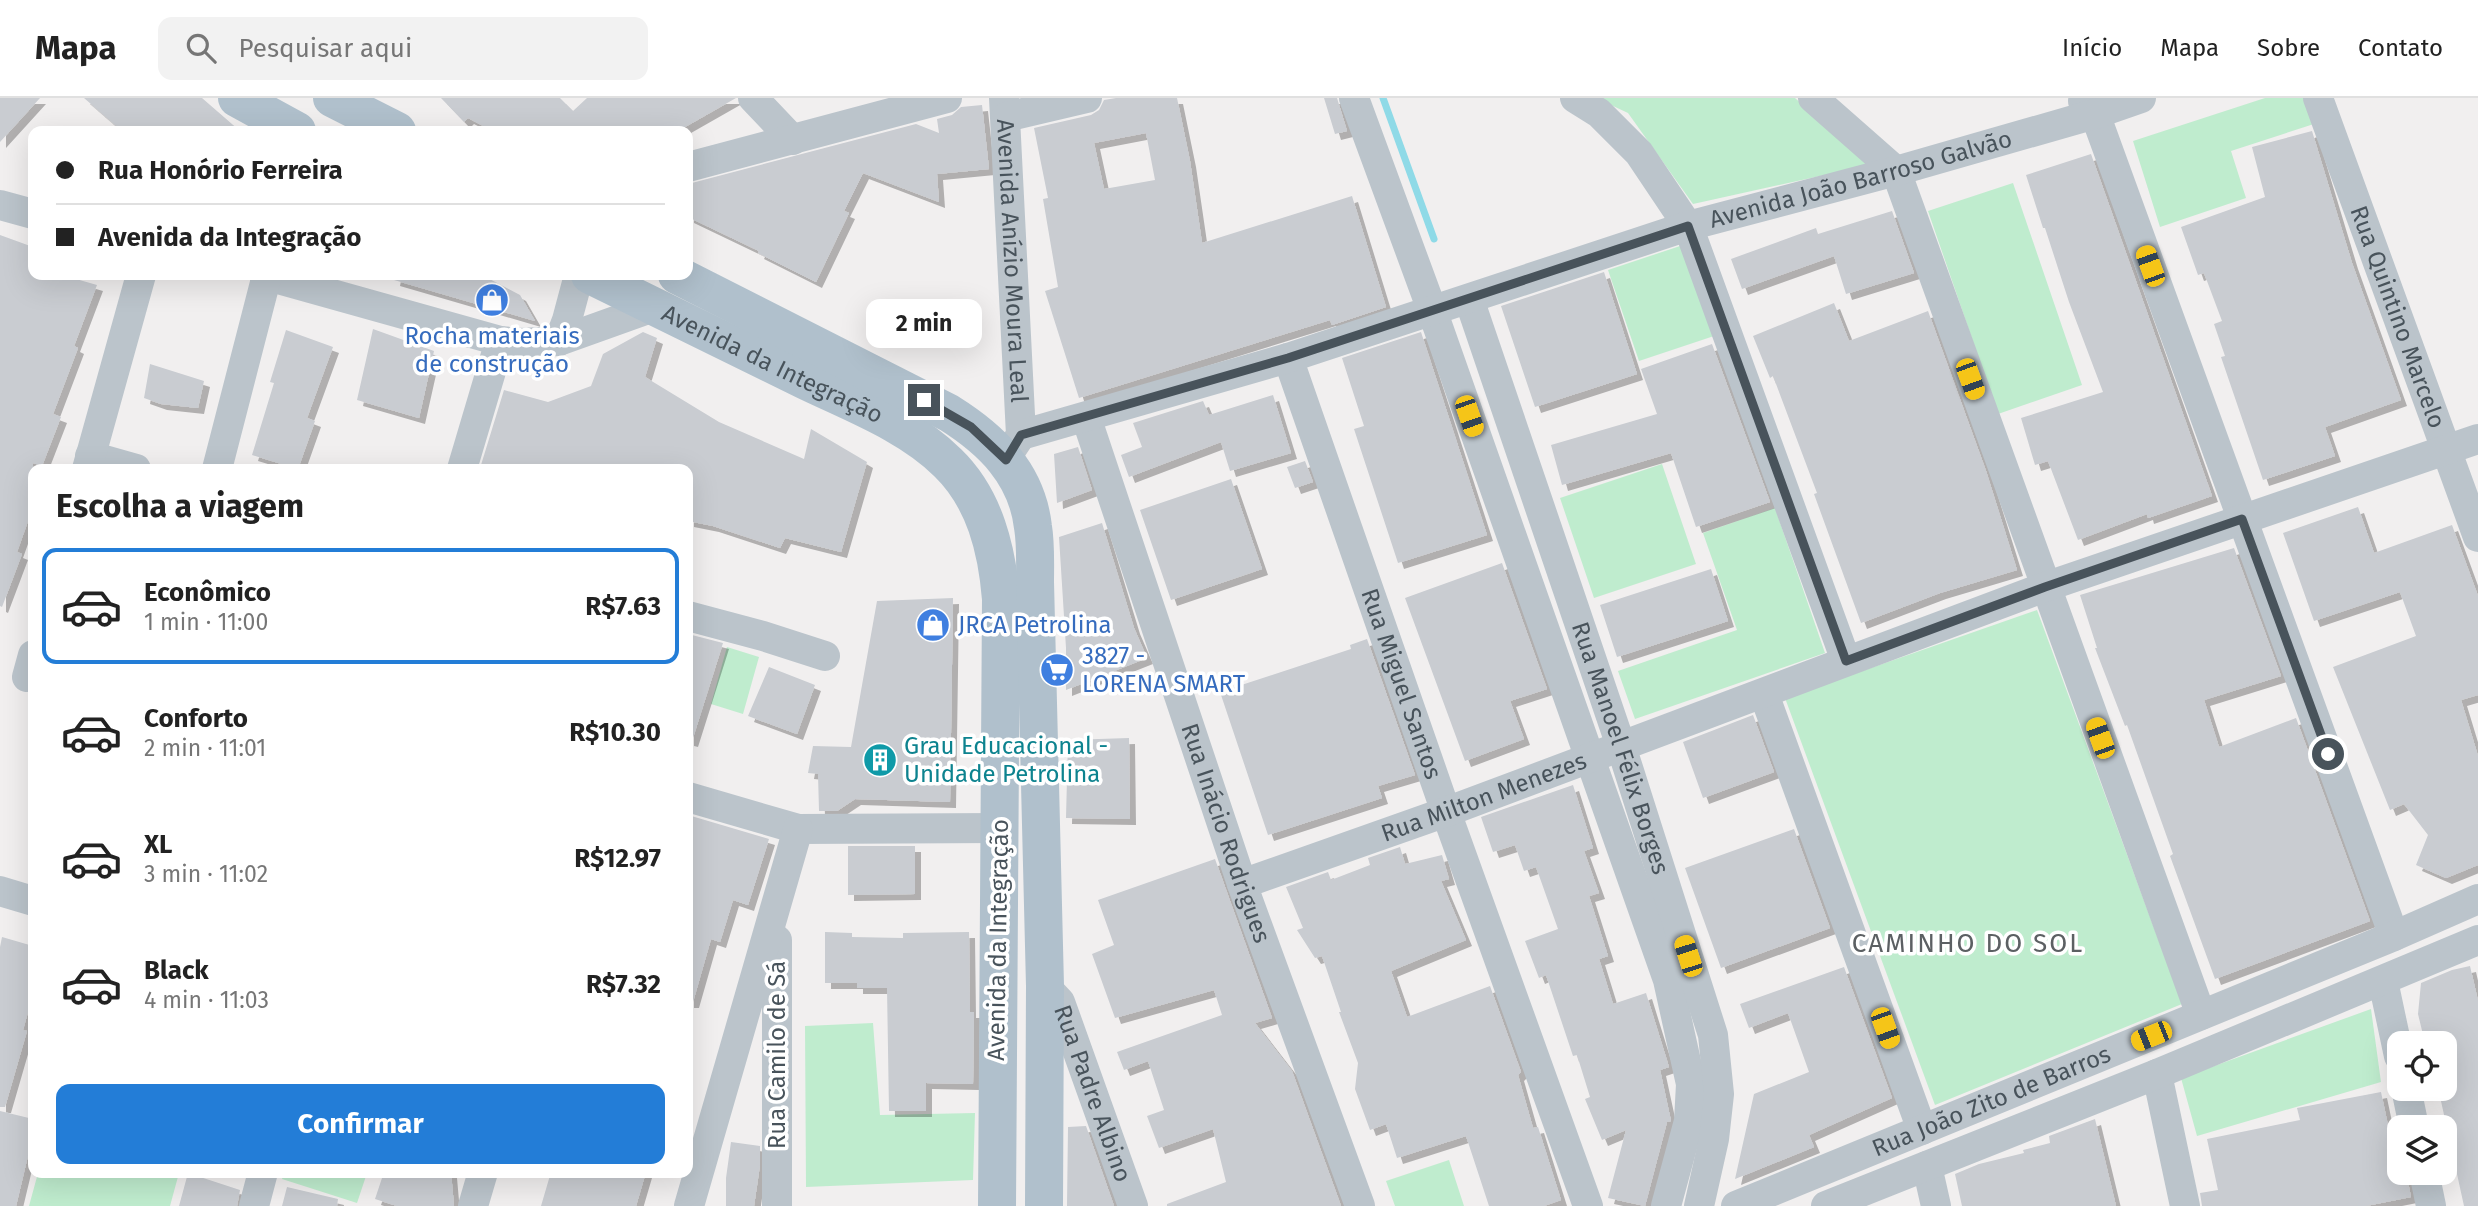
<!DOCTYPE html>
<html lang="pt">
<meta charset="utf-8">
<style>
:root{--surface:#fff;--page:#f2f2f2;--text:#222;--muted:#767676;--line:#e0e0e0;--accent:#237dd7}
body{margin:0;font-family:"Fira Sans",sans-serif;background:var(--page);color:var(--text);height:100vh;display:flex;flex-direction:column;font-size:26px;white-space:nowrap}
*{box-sizing:border-box;margin:0}
p{font-size:23px;color:var(--muted)}
.icon{flex:none;width:38px;height:38px;fill:none;stroke:currentColor;stroke-width:2;stroke-linecap:round;stroke-linejoin:round}
.map{position:relative;flex:1;overflow:hidden}
.panel{position:absolute;left:28px;top:366px;width:665px;height:714px;display:flex;flex-direction:column;background:var(--surface);border-radius:14px;box-shadow:0 7px 28px #0002}
.panel>*{flex:none}
.top-card{position:absolute;left:28px;top:28px;width:665px;height:154px;border-radius:14px;box-shadow:0 7px 28px #0002;display:grid;align-content:center;height:154px;padding:0 28px;background:var(--surface)}
.controls{position:absolute;left:2387px;top:933px;display:grid;gap:14px}
.controls a{display:grid;place-items:center;width:70px;height:70px;border-radius:14px;background:var(--surface);box-shadow:0 7px 28px #0002;font-size:35px}
.end{position:absolute;width:32px;height:32px;margin:-16px;border:9px solid #48535b;background:#fff;box-shadow:0 0 0 4px #fff}
.from{border-radius:50%}
.bubble{position:absolute;height:49px;border-radius:14px;background:var(--surface);box-shadow:0 7px 28px #0002;font-size:23px;font-weight:700;line-height:49px;text-align:center}
.car{position:absolute;width:21px;height:42px;margin:-21px -10px;border-radius:9px;box-shadow:0 0 5px 2px #0007;background:linear-gradient(#f5c518 24%,#345 0 40%,#f5c518 0 76%,#345 0 86%,#f5c518 0)}
.top-card b{display:flex;align-items:center;gap:24px;height:66px;font-size:26px}
.top-card b+b{border-top:2px solid var(--line)}
.top-card i{width:18px;height:18px;background:var(--text)}
ul{padding:0;list-style:none}
li{display:flex;align-items:center;gap:21px;height:116px;margin:0 14px 10px;padding:0 14px;border:4px solid transparent;border-radius:14px}
li div{flex:1}
li b{display:block;font-size:26px}
li em{font-style:normal;font-weight:700}
li.current{border-color:var(--accent)}
li>.icon{width:63px;height:63px;stroke-width:1.5}
h2{padding:0 28px;font-size:32px;line-height:84px}
.button{display:flex;gap:14px;margin-top:auto;padding:14px 28px}
.button a{flex:1;height:80px;border-radius:14px;background:var(--accent);color:#fff;font-size:28px;font-weight:700;line-height:80px;text-align:center}
header{display:flex;align-items:center;gap:42px;box-sizing:border-box;height:98px;padding:0 35px;background:var(--surface);border-bottom:2px solid var(--line)}
header strong{font-size:33px}
nav{display:flex;gap:38px;margin-inline-start:auto;font-size:24px}
.search{width:490px;height:63px;background:var(--page);display:flex;align-items:center;gap:18px;box-sizing:border-box;padding:0 24px;border-radius:14px;color:var(--muted);font-size:26px}
.map>svg:first-child{display:block}
.green{fill:#bfecce}
.lines{fill:none;stroke-linecap:round;stroke-linejoin:round}
.stream{stroke:#8fdae7;stroke-width:7}
.building{fill:#c9ccd1;fill-rule:evenodd;filter:url(#shadow)}
.minor{stroke:#bbc4cb;stroke-width:30}
.major{stroke:#b0c0cc;stroke-width:38}
.route{stroke:#48535b;stroke-width:9}
.labels{text-anchor:middle;stroke-width:7;stroke-linejoin:round;paint-order:stroke}
.street-label{font-size:24px;fill:#48535b;stroke:#fff}
.shop-label{font-size:24px;fill:#366cbe;stroke:#fff;text-anchor:start}
.culture-label{font-size:24px;fill:#0d838f;stroke:#fff;text-anchor:start}
.neighbourhood-label{font-size:26px;letter-spacing:2px;fill:#5c6063;stroke:#fff}
</style>
<header>
<strong>Mapa</strong>
<div class="search"><svg class="icon" aria-label="search" viewBox="0 0 24 24"><circle cx="10" cy="10" r="6"/><path d="M15 15l6 6"/></svg>Pesquisar aqui</div>
<nav><a>Início</a><a>Mapa</a><a>Sobre</a><a>Contato</a></nav>
</header>
<div class="map">
<svg width="2478" height="1108" viewBox="0 0 2478 1108">
<defs>
<filter id="shadow"><feDropShadow dx="6" dy="6" stdDeviation="0" flood-color="#0004"/></filter>
</defs>
<rect width="100%" height="100%" fill="#f1efef"/>
<!-- green -->
<path class="green" d="M 1596,0 L 1795,0 L 1870,67 L 1693,106 L 1628,15 Z
M 2265,0 L 2309,0 L 2317,25 L 2231,53 L 2246,100 L 2160,129 L 2133,43 Z
M 2013,85 L 2082,287 L 1998,316 L 1928,113 Z
M 1686,146 L 1717,237 L 1639,263 L 1608,172 Z
M 1662,366 L 1696,466 L 1594,500 L 1560,400 Z
M 1775,410 L 1825,555 L 1635,621 L 1618,573 L 1737,532 L 1703,435 Z
M 2037,512 L 2182,906 L 1935,1007 L 1785,600 Z
M 727,549 L 759,559 L 743,616 L 711,606 Z
M 2371,911 L 2381,984 L 2197,1038 L 2181,980 Z
M 873,925 L 880,1017 L 975,1015 L 973,1082 L 806,1089 L 805,928 Z
M 1449,1062 L 1464,1108 L 1395,1108 L 1386,1083 Z
M 38,1075 L 39,1074 L 179,1075 L 170,1108 L 29,1108 Z
M 284,1075 L 284,1074 L 367,1075 L 357,1105 L 282,1081 Z"/>
<g class="lines">
<!-- stream -->
<path class="stream" d="M 1383,0 L 1434,141"/>
</g>
<!-- building -->
<path class="building" d="M 0,0 L 40,0 L 0,44 Z
M 84,0 L 202,0 L 240,33 L 122,33 Z
M 441,0 L 560,0 L 573,13 L 587,0 L 736,0 L 678,33 L 493,33 L 468,20 L 464,24 Z
M 1116,0 L 1177,0 L 1190,63 L 1202,145 L 1352,98 L 1386,209 L 1332,227 L 1330,222 L 1079,300 L 1045,193 L 1058,189 L 1043,101 L 1048,100 L 1034,30 L 1091,17 L 1099,12 L 1104,2 ZM 1146,35 L 1155,82 L 1104,91 L 1094,45 Z
M 1324,0 L 1337,0 L 1347,33 L 1335,36 Z
M 982,7 L 989,71 L 937,76 L 939,104 L 863,75 L 844,113 L 849,115 L 816,184 L 758,155 L 759,153 L 688,119 L 688,86 L 916,26 L 939,35 L 937,21 L 952,17 L 961,9 Z
M 2312,33 L 2352,165 L 2401,302 L 2325,329 L 2335,358 L 2263,382 L 2221,259 L 2225,258 L 2214,226 L 2222,223 L 2204,175 L 2198,177 L 2181,129 L 2265,99 L 2252,49 Z
M 2091,56 L 2212,398 L 2148,420 L 2147,416 L 2078,442 L 2048,363 L 2035,367 L 2021,320 L 2103,294 L 2069,204 L 2045,130 L 2043,130 L 2026,77 Z
M 1892,113 L 1914,175 L 1846,196 L 1834,158 L 1742,191 L 1731,161 L 1816,130 L 1818,136 Z
M 0,137 L 33,149 L 33,177 L 62,177 L 97,187 L 74,248 L 78,250 L 53,316 L 61,319 L 42,368 L 33,365 L 33,409 L 17,454 L 22,456 L 2,509 L 0,508 Z
M 1604,174 L 1637,276 L 1535,309 L 1501,208 Z
M 395,177 L 482,177 L 520,197 L 535,223 L 394,182 Z
M 1834,205 L 1849,243 L 1928,213 L 1986,373 L 2017,472 L 1940,495 L 1861,525 L 1814,396 L 1817,395 L 1773,278 L 1770,280 L 1753,238 Z
M 373,231 L 434,253 L 419,320 L 357,302 Z
M 286,232 L 333,249 L 307,320 L 315,323 L 298,371 L 252,357 L 274,285 L 270,284 Z
M 643,234 L 657,240 L 645,279 L 719,324 L 804,361 L 811,331 L 867,364 L 841,454 L 785,440 L 780,450 L 713,428 L 688,423 L 688,371 L 495,371 L 481,367 L 504,292 L 548,304 L 591,288 L 603,256 Z
M 1421,234 L 1487,437 L 1398,465 L 1354,331 L 1364,328 L 1342,260 Z
M 1712,246 L 1770,404 L 1696,429 L 1671,355 L 1562,387 L 1551,347 L 1657,316 L 1641,271 Z
M 150,266 L 204,283 L 198,310 L 161,306 L 144,300 Z
M 1273,297 L 1291,355 L 1230,373 L 1221,344 L 1129,379 L 1121,357 L 1142,349 L 1133,325 L 1203,303 L 1209,317 Z
M 1078,349 L 1092,392 L 1057,405 L 1054,356 Z
M 1305,363 L 1313,384 L 1295,390 L 1287,369 Z
M 1231,381 L 1262,471 L 1171,502 L 1140,412 Z
M 2358,409 L 2374,455 L 2452,427 L 2478,498 L 2478,597 L 2461,602 L 2478,658 L 2478,767 L 2446,780 L 2416,767 L 2428,737 L 2404,706 L 2390,712 L 2333,569 L 2416,538 L 2400,494 L 2314,523 L 2283,435 Z
M 1102,425 L 1134,530 L 1147,560 L 1066,592 L 1066,550 L 1059,439 Z
M 2234,450 L 2281,578 L 2204,602 L 2219,649 L 2296,620 L 2370,823 L 2215,881 L 2170,758 L 2173,756 L 2127,627 L 2125,628 L 2095,550 L 2097,550 L 2080,497 Z
M 1502,465 L 1547,591 L 1510,603 L 1524,641 L 1465,663 L 1405,500 Z
M 1711,471 L 1728,523 L 1617,559 L 1600,507 Z
M 953,500 L 950,704 L 855,701 L 837,713 L 819,713 L 818,676 L 808,675 L 813,648 L 851,649 L 877,503 Z
M 688,536 L 723,545 L 692,643 L 688,642 Z
M 1367,541 L 1415,677 L 1378,688 L 1382,700 L 1268,737 L 1220,594 L 1351,551 L 1350,547 Z
M 769,569 L 815,587 L 797,636 L 748,618 Z
M 1753,617 L 1774,674 L 1703,700 L 1683,644 Z
M 1129,640 L 1130,721 L 1066,720 L 1068,642 Z
M 1573,687 L 1593,750 L 1584,753 L 1599,795 L 1589,798 L 1608,858 L 1599,861 L 1613,906 L 1646,895 L 1669,969 L 1660,972 L 1671,1023 L 1667,1024 L 1645,1108 L 1608,1100 L 1626,1032 L 1602,1042 L 1585,1001 L 1590,999 L 1577,957 L 1573,958 L 1546,877 L 1539,880 L 1525,843 L 1558,831 L 1536,769 L 1524,773 L 1515,747 L 1493,754 L 1481,719 Z
M 688,717 L 769,741 L 748,807 L 733,802 L 720,844 L 711,841 L 693,904 L 688,904 Z
M 1794,731 L 1830,830 L 1721,870 L 1685,770 Z
M 848,748 L 915,748 L 915,796 L 848,797 Z
M 1400,749 L 1405,766 L 1442,757 L 1449,781 L 1441,783 L 1466,842 L 1391,873 L 1407,919 L 1490,888 L 1521,974 L 1518,977 L 1533,1030 L 1538,1029 L 1561,1102 L 1544,1108 L 1489,1108 L 1466,1038 L 1397,1060 L 1386,1026 L 1370,1032 L 1355,991 L 1358,965 L 1339,914 L 1341,914 L 1322,858 L 1315,860 L 1297,832 L 1303,830 L 1286,789 L 1328,774 L 1331,782 L 1370,767 L 1368,760 Z
M 1215,761 L 1272,920 L 1255,925 L 1292,973 L 1341,1108 L 1167,1108 L 1167,1106 L 1226,1084 L 1213,1031 L 1159,1050 L 1147,1018 L 1164,1012 L 1148,963 L 1124,972 L 1117,954 L 1222,917 L 1214,892 L 1115,920 L 1092,856 L 1114,847 L 1098,802 Z
M 825,834 L 852,835 L 852,839 L 903,840 L 903,835 L 969,834 L 970,914 L 974,914 L 973,986 L 926,985 L 926,1013 L 889,1013 L 887,890 L 857,890 L 857,885 L 825,885 Z
M 2,839 L 33,848 L 33,896 L 23,932 L 27,933 L 5,1009 L 0,1009 L 0,849 Z
M 2470,868 L 2478,903 L 2478,1108 L 2464,1108 L 2439,994 L 2445,992 L 2445,945 L 2425,945 L 2418,916 L 2421,885 L 2452,872 Z
M 1844,869 L 1892,1000 L 1809,1037 L 1814,1049 L 1735,1081 L 1754,996 L 1809,974 L 1788,915 L 1749,930 L 1740,906 Z
M 2381,994 L 2394,1056 L 2399,1055 L 2399,1074 L 2406,1074 L 2411,1099 L 2366,1108 L 2202,1108 L 2200,1095 L 2218,1092 L 2207,1041 L 2300,1022 L 2297,1010 Z
M 0,1013 L 33,1021 L 33,1045 L 31,1045 L 16,1108 L 0,1108 Z
M 2095,1021 L 2116,1108 L 1962,1108 L 1955,1076 L 1979,1066 L 2024,1055 L 2023,1052 L 2050,1045 L 2049,1038 Z
M 1086,1028 L 1114,1108 L 1067,1108 L 1068,1029 Z
M 731,1044 L 760,1048 L 760,1067 L 754,1108 L 726,1108 L 726,1080 Z
M 384,1074 L 451,1074 L 454,1108 L 397,1108 L 375,1101 Z
M 551,1074 L 646,1074 L 636,1108 L 541,1108 Z
M 188,1075 L 240,1092 L 237,1108 L 179,1108 Z
M 287,1089 L 338,1101 L 337,1108 L 282,1108 Z"/>
<g class="lines">
<!-- minor -->
<g class="minor">
<path d="M 753,0 L 793,42"/>
<path id="s1" d="M 1004,0 L 1021,337 L 1011,352"/>
<path d="M 1354,0 L 1432,212 L 1668,882 L 1691,986 L 1689,1023 L 1666,1108"/>
<path d="M 1575,0 L 1599,15 L 1639,55 L 1688,128 L 1846,563"/>
<path d="M 1813,0 L 1896,73 L 2201,917"/>
<path id="s2" d="M 2318,0 L 2478,439"/>
<path d="M 2083,3 L 2095,16 L 2394,838"/>
<path d="M 1006,19 L 1087,0"/>
<path d="M 688,69 L 947,0"/>
<path d="M 0,107 L 33,116"/>
<path d="M 264,177 L 500,243 L 522,245 L 559,243 L 654,209"/>
<path id="s3" d="M 1469,201 L 1621,648 L 1713,937 L 1719,996 L 1714,1041 L 1699,1108"/>
<path d="M 559,243 L 567,222 L 579,177"/>
<path id="s4" d="M 1288,260 L 1446,714 L 1588,1108"/>
<path id="s5" d="M 1086,319 L 1242,786 L 1360,1108"/>
<path id="s6" d="M 1021,337 L 1288,260 L 1688,128 L 1896,73 L 2095,16 L 2141,0"/>
<path d="M 90,358 L 136,371"/>
<path d="M 87,371 L 141,177"/>
<path d="M 217,371 L 267,177"/>
<path d="M 462,371 L 500,243"/>
<path d="M 688,518 L 763,538 L 825,558"/>
<path d="M 27,579 L 33,557"/>
<path d="M 1764,596 L 1922,1032"/>
<path d="M 688,699 L 798,731 L 1000,730"/>
<path id="s7" d="M 1242,786 L 1446,714 L 2045,489 L 2478,341"/>
<path d="M 0,793 L 33,803"/>
<path d="M 777,842 L 777,1108"/>
<path d="M 2383,883 L 2399,958"/>
<path id="s8" d="M 1045,888 L 1060,904 L 1133,1108"/>
<path d="M 2157,976 L 2185,1108"/>
<path d="M 2406,990 L 2414,1029"/>
<path d="M 1927,1068 L 1936,1108"/>
<path d="M 2424,1074 L 2431,1108"/>
<path d="M 254,1108 L 263,1074"/>
<path d="M 473,1108 L 483,1074"/>
<path d="M 689,1108 L 798,731"/>
<path id="s9" d="M 1736,1108 L 2394,838 L 2478,801"/>
<path d="M 1826,1108 L 2157,976 L 2478,842"/>
</g>
<!-- major -->
<g class="major">
<path d="M 237,0 L 297,33"/>
<path d="M 332,0 L 397,33"/>
<path id="s10" d="M 590,177 C 662,213 734,248 806,283 C 854,306 910,327 948,365 C 985,401 997,452 1001,501 L 997,1108"/>
<path d="M 677,177 L 949,315 C 992,342 1027,376 1033,429 C 1036,447 1035,466 1035,484 L 1045,888 L 1044,1108"/>
</g>
</g>
<g class="lines">
<!-- route -->
<path class="route" d="M 924,302 L 971,329 L 1006,362 L 1021,337 L 1288,260 L 1688,128 L 1846,563 L 2045,489 L 2242,421 L 2328,656"/>
</g>
<!-- icons -->
<defs>
<g id="shop-disc" transform="scale(1.75)"><circle r="9.5" fill="#3f7fe0" stroke="#fff"/><path d="M-5-2.5h2.3a2.7 3.5 0 0 1 5.4 0H5L5.5 6h-11ZM-1.5-2.5h3a1.5 2.3 0 0 0-3 0Z" fill="#fff"/></g>
<g id="supermarket-disc" transform="scale(1.75)"><circle r="9.5" fill="#3f7fe0" stroke="#fff"/><path d="M-6-5.5h2.5l.6 2H6L4.5 2H-2.5L-4.4-4H-6ZM-1.5 3.2a1.3 1.3 0 1 0 .1 0ZM3 3.2a1.3 1.3 0 1 0 .1 0Z" fill="#fff"/></g>
<g id="building-disc" transform="scale(1.75)"><circle r="9.5" fill="#0f9aa8" stroke="#fff"/><path d="M-4-6H4V6H1V3H-1V6H-4ZM-2.5-4.3h1.7v1.8h-1.7ZM.8-4.3h1.7v1.8H.8ZM-2.5-1h1.7V.8h-1.7ZM.8-1h1.7V.8H.8Z" fill="#fff"/></g>
</defs>
<g fill-rule="evenodd">
<use href="#shop-disc" x="492" y="202"/>
<use href="#shop-disc" x="933" y="527"/>
<use href="#supermarket-disc" x="1057" y="572"/>
<use href="#building-disc" x="880" y="662"/>
</g>
<g class="labels">
<!-- street labels -->
<g class="street-label">
<text dy="8" stroke="none"><textPath href="#s6" startOffset="878">Avenida João Barroso Galvão</textPath></text>
<text dy="8" stroke="none"><textPath href="#s1" startOffset="163">Avenida Anízio Moura Leal</textPath></text>
<text dy="8" stroke="none"><textPath href="#s2" startOffset="233">Rua Quintino Marcelo</textPath></text>
<text dy="8" stroke="none"><textPath href="#s10" startOffset="203">Avenida da Integração</textPath></text>
<text dy="8" stroke="none"><textPath href="#s4" startOffset="345">Rua Miguel Santos</textPath></text>
<text dy="8" stroke="none"><textPath href="#s3" startOffset="474">Rua Manoel Félix Borges</textPath></text>
<text dy="8" stroke="none"><textPath href="#s7" startOffset="257">Rua Milton Menezes</textPath></text>
<text dy="8" stroke="none"><textPath href="#s5" startOffset="439">Rua Inácio Rodrigues</textPath></text>
<text transform="translate(998 842) rotate(-89)" y="8">Avenida da Integração</text>
<text transform="translate(777 957) rotate(-90)" y="8">Rua Camilo de Sá</text>
<text dy="8" stroke="none"><textPath href="#s8" startOffset="119">Rua Padre Albino</textPath></text>
<text dy="8" stroke="none"><textPath href="#s9" startOffset="276">Rua João Zito de Barros</textPath></text>
</g>
<!-- shop labels -->
<g class="shop-label">
<text x="492" y="246" text-anchor="middle">Rocha materiais<tspan x="492" dy="28">de construção</tspan></text>
<text x="958" y="535">JRCA Petrolina</text>
<text x="1082" y="566">3827 -<tspan x="1082" dy="28">LORENA SMART</tspan></text>
</g>
<!-- culture labels -->
<g class="culture-label">
<text x="904" y="656">Grau Educacional -<tspan x="904" dy="28">Unidade Petrolina</tspan></text>
</g>
<!-- neighbourhood labels -->
<g class="neighbourhood-label">
<text x="1968" y="854">CAMINHO DO SOL</text>
</g>
</g>
</svg>
<div class="controls">
<a><svg class="icon" aria-label="locate" viewBox="0 0 24 24"><circle cx="12" cy="12" r="6"/><path d="M12 2v4M12 18v4M2 12h4M18 12h4"/></svg></a>
<a><svg class="icon" aria-label="layers" viewBox="0 0 24 24"><path d="M12 4l9 5-9 5-9-5zM3 14l9 5 9-5"/></svg></a>
</div>
<i class="end from" style="left:2328px;top:656px"></i>
<i class="end" style="left:924px;top:302px"></i>
<div class="bubble" style="left:866px;top:201px;width:116px">2 min</div>
<i class="car" style="left:2150px;top:168px;rotate:340deg"></i>
<i class="car" style="left:1970px;top:281px;rotate:160deg"></i>
<i class="car" style="left:1469px;top:318px;rotate:161deg"></i>
<i class="car" style="left:2100px;top:640px;rotate:340deg"></i>
<i class="car" style="left:1688px;top:858px;rotate:342deg"></i>
<i class="car" style="left:1885px;top:930px;rotate:160deg"></i>
<i class="car" style="left:2151px;top:938px;rotate:248deg"></i>
<div class="top-card">
<b><i class="from"></i>Rua Honório Ferreira</b>
<b><i></i>Avenida da Integração</b>
</div>
<section class="panel">
<h2>Escolha a viagem</h2>
<ul>
<li class="current"><svg class="icon" aria-label="car" viewBox="0 0 24 24"><path d="M5 17H2v-5l4-1 3-4h7l3 4 3 1v5h-3M9 17h6M6 11h13"/><circle cx="7" cy="17" r="2"/><circle cx="17" cy="17" r="2"/></svg><div><b>Econômico</b><p>1 min · 11:00</p></div><em>R$7.63</em></li>
<li><svg class="icon" aria-label="car" viewBox="0 0 24 24"><path d="M5 17H2v-5l4-1 3-4h7l3 4 3 1v5h-3M9 17h6M6 11h13"/><circle cx="7" cy="17" r="2"/><circle cx="17" cy="17" r="2"/></svg><div><b>Conforto</b><p>2 min · 11:01</p></div><em>R$10.30</em></li>
<li><svg class="icon" aria-label="car" viewBox="0 0 24 24"><path d="M5 17H2v-5l4-1 3-4h7l3 4 3 1v5h-3M9 17h6M6 11h13"/><circle cx="7" cy="17" r="2"/><circle cx="17" cy="17" r="2"/></svg><div><b>XL</b><p>3 min · 11:02</p></div><em>R$12.97</em></li>
<li><svg class="icon" aria-label="car" viewBox="0 0 24 24"><path d="M5 17H2v-5l4-1 3-4h7l3 4 3 1v5h-3M9 17h6M6 11h13"/><circle cx="7" cy="17" r="2"/><circle cx="17" cy="17" r="2"/></svg><div><b>Black</b><p>4 min · 11:03</p></div><em>R$7.32</em></li>
</ul>
<div class="button"><a>Confirmar</a></div>
</section>
</div>
